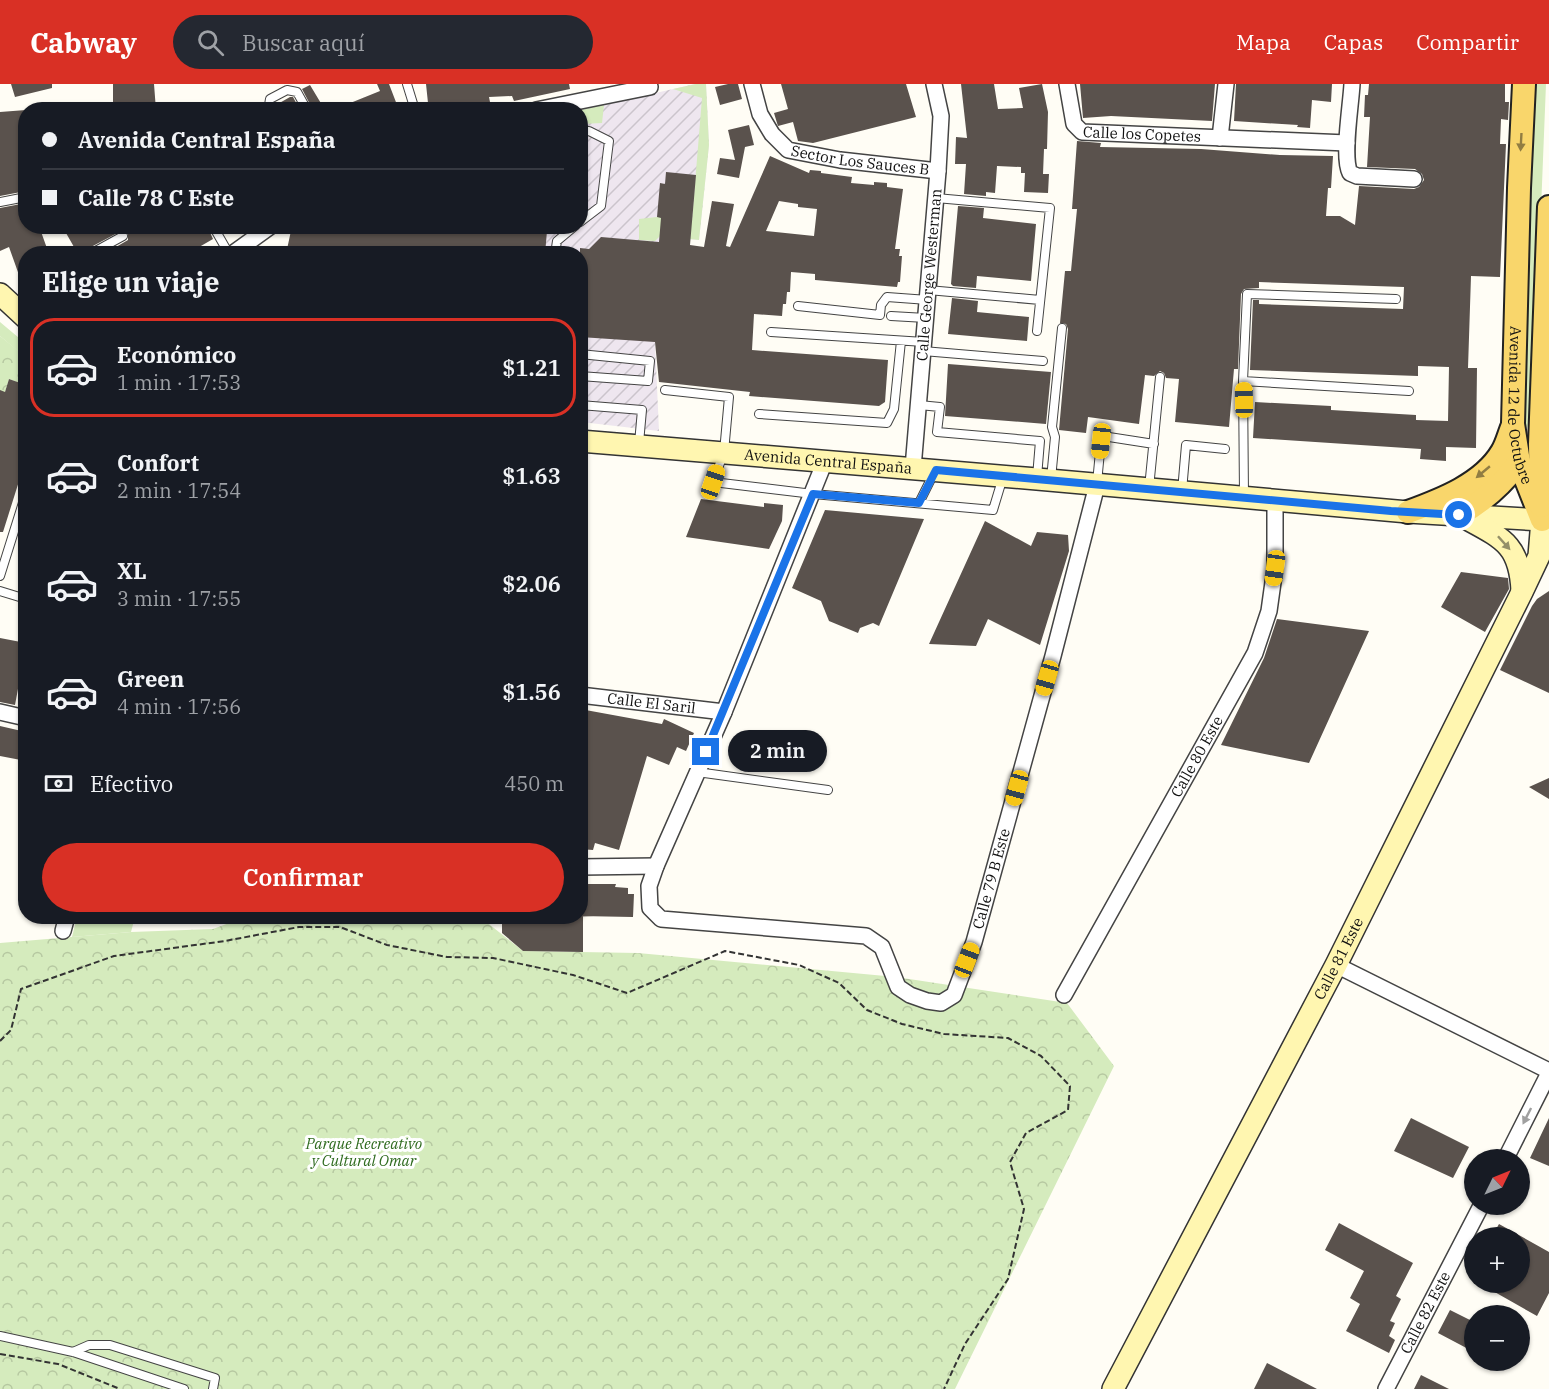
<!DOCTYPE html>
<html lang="es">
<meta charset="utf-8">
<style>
:root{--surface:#171b24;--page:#242831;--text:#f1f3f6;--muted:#9ea1a6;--line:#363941;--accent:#d93025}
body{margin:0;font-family:"IBM Plex Serif",serif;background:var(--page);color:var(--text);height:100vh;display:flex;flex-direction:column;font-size:22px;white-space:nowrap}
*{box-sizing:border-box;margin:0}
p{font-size:20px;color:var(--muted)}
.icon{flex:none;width:33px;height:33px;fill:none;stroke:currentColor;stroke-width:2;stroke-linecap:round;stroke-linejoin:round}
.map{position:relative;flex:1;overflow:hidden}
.panel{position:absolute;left:18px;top:162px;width:570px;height:678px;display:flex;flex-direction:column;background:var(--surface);border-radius:24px;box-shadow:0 2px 4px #0004}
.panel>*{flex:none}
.guide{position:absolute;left:18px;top:18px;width:570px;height:132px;border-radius:24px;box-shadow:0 2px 4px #0004;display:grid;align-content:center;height:132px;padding:0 24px;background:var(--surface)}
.needle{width:39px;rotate:47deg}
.controls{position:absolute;left:1464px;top:1065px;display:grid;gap:12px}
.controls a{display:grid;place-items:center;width:66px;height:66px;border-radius:50%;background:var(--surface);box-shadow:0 2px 4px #0004;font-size:30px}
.end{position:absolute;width:27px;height:27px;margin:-14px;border:8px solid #1a73e8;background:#fff;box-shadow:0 0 0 3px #fff}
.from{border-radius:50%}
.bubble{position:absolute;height:42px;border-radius:21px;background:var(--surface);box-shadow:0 2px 4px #0004;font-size:20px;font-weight:600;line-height:42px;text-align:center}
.car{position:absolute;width:18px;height:36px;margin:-18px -9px;border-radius:8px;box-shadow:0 0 4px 2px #0007;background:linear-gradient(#f5c518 24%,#345 0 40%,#f5c518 0 76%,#345 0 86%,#f5c518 0)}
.guide b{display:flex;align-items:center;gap:21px;height:57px;font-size:22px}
.guide b+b{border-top:2px solid var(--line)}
.guide i{width:15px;height:15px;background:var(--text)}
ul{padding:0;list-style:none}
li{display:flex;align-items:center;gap:18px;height:99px;margin:0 12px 9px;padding:0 12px;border:3px solid transparent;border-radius:24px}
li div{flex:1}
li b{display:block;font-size:22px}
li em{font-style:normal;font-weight:600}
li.on{border-color:var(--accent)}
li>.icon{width:54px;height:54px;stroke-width:1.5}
h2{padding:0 24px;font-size:27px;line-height:72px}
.pay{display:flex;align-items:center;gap:15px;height:66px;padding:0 24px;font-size:22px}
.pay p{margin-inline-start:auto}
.cta{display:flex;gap:12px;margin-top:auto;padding:12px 24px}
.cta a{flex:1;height:69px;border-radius:36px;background:var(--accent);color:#fff;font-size:24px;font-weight:600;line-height:69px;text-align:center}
header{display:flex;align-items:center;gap:36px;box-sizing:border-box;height:84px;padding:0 30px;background:var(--accent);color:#fff}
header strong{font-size:28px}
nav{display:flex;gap:33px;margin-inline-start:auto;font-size:21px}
.search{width:420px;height:54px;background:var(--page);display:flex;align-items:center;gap:15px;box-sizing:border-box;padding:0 21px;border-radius:33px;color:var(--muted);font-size:22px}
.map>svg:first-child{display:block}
.industrial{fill:url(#industrial-furrows)}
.grass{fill:#d5ebbd}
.park{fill:url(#park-crowns)}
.building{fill:#5a524d;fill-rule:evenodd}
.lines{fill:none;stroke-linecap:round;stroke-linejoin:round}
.lane-casing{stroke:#444;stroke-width:10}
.street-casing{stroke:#444;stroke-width:18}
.secondary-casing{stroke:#333;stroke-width:24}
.primary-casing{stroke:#222;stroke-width:26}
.path{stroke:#333;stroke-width:2;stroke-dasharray:6 3;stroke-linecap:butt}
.lane{stroke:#fff;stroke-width:8}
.street{stroke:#fff;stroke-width:15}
.secondary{stroke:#fff6b0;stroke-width:21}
.primary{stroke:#f9d66b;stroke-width:22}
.oneway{fill:#917d42}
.oneway2{fill:#948f68}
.oneway3{fill:#a0a0a0}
.route{stroke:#1a73e8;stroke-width:8}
.labels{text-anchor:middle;stroke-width:6;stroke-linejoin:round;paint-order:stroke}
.street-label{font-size:15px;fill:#111;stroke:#fff}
.park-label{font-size:15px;font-style:italic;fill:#2f6b1f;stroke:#fff}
</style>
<header>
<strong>Cabway</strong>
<div class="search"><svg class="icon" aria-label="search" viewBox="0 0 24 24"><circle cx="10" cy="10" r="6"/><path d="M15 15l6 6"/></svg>Buscar aquí</div>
<nav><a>Mapa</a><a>Capas</a><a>Compartir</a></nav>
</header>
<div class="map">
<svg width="1549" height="1305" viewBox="0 0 1549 1305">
<defs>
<pattern id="industrial-furrows" width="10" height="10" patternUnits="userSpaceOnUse" patternTransform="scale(1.5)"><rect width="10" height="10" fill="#eee6ef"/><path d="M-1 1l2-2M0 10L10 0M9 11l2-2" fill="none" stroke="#cbc4cc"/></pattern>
<pattern id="park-crowns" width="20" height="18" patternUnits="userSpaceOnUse" patternTransform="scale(1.5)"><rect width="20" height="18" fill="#d5ebbd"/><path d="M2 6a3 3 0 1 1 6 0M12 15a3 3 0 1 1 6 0" fill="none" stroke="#b6c8a1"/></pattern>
</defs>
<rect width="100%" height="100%" fill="#fffdf5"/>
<!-- industrial -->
<path class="industrial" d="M 695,0 L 706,0 L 709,61 L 699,156 L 660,152 L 655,258 L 659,347 L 581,338 L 580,170 L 353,170 L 359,143 L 580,142 L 581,26 Z"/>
<!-- grass -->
<path class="grass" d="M 696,0 L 706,0 L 709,61 L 699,156 L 660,152 L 655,157 L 639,156 L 639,135 L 657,133 L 692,136 L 702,14 L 673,5 Z
M 1532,0 L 1546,0 L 1533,326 L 1527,344 L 1524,345 L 1519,327 Z
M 604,21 L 602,39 L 581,40 L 581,26 Z
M 0,238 L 25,259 L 25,273 L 0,252 Z
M 77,833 L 135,833 L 131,848 L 72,853 Z"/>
<!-- park -->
<path class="park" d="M 0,252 L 26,273 L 25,301 L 9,295 L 5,308 L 0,308 Z
M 248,832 L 480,833 L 523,867 L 638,869 L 896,893 L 1067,919 L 1114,982 L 955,1305 L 0,1305 L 0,859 L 131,848 L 213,845 Z"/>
<!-- building -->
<path class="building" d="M 11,0 L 52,0 L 52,4 L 15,13 Z
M 113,0 L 154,0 L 156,26 L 113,26 Z
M 377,0 L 389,0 L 399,26 L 333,26 L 380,7 Z
M 426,0 L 569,0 L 570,5 L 514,17 L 512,12 L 489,13 L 490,18 L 440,22 L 440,18 L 428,19 Z
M 728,0 L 738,0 L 742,15 L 720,21 L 715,3 Z
M 781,0 L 906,0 L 916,33 L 813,59 L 798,57 L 793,38 L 778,42 L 777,39 L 774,29 L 788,25 Z
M 961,0 L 994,0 L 998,25 L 1023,24 L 1019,4 L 1042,0 L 1048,28 L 1047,65 L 1044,65 L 1043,90 L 1049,90 L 1048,109 L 1024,108 L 1025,89 L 1021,89 L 1021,83 L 997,82 L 995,109 L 986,108 L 986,112 L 964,110 L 966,80 L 955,80 L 956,53 L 967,54 Z
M 1080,0 L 1215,0 L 1212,37 L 1111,32 L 1083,34 Z
M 1236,0 L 1332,0 L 1331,18 L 1312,16 L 1310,44 L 1297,43 L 1298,41 L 1234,37 Z
M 1369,0 L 1505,0 L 1505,18 L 1509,18 L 1508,36 L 1501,35 L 1500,60 L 1506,60 L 1500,193 L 1471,192 L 1468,284 L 1477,284 L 1476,364 L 1446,363 L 1446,377 L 1420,375 L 1421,365 L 1253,354 L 1255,318 L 1331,322 L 1331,326 L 1416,331 L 1416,336 L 1448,337 L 1449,283 L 1418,282 L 1418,292 L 1250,286 L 1253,216 L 1259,216 L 1259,220 L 1403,225 L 1404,203 L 1259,198 L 1259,204 L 1244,205 L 1241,210 L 1238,285 L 1234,285 L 1229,343 L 1175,338 L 1179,295 L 1166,294 L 1164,289 L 1160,287 L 1154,292 L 1145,291 L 1139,340 L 1088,333 L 1086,349 L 1059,346 L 1068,245 L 1066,240 L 1060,239 L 1065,187 L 1071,187 L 1077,125 L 1072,125 L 1077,57 L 1101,59 L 1100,63 L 1201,65 L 1280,71 L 1333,72 L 1331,104 L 1328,104 L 1326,132 L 1340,132 L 1355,141 L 1359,102 L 1414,105 L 1419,103 L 1424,96 L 1422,90 L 1415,85 L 1367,83 L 1370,33 L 1364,33 L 1365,11 L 1368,11 Z
M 310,1 L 325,26 L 313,26 L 302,5 Z
M 290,13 L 293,13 L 300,26 L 278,26 L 276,21 Z
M 26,26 L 26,107 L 0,112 L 0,28 Z
M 749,41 L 754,61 L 745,63 L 739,94 L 717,90 L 720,74 L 735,76 L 728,46 Z
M 770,72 L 809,89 L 810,86 L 821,87 L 821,89 L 852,93 L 851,99 L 874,101 L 874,98 L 887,99 L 887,103 L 903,105 L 895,165 L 900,165 L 899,172 L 902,172 L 900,198 L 898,198 L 897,203 L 815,196 L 815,190 L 791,188 L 790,208 L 787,208 L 786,220 L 783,220 L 782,232 L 754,230 L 752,266 L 888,276 L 885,318 L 879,322 L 749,312 L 750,308 L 659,298 L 655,258 L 580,253 L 580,164 L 589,165 L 601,153 L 659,158 L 661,134 L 657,133 L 660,99 L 665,100 L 666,88 L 696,91 L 690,161 L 704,163 L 712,117 L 734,120 L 726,162 L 730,163 ZM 779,117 L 798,120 L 798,123 L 817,125 L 814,152 L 766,147 Z
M 26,119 L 26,142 L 39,142 L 49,170 L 26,170 L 24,205 L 9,163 L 0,167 L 0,124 Z
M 958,122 L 984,124 L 983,134 L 1036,140 L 1031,197 L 977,192 L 976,204 L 953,202 L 951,200 Z
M 62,142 L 207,142 L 213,155 L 187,170 L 104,170 L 128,156 L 128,150 L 123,146 L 91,163 L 88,170 L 78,170 Z
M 292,142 L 537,142 L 537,145 L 547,147 L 545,170 L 286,170 Z
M 952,214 L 978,217 L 977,228 L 1029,233 L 1027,257 L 948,250 Z
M 948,280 L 1051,288 L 1046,340 L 945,332 Z
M 9,295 L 26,301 L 26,375 L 3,448 L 0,448 L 0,306 L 5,308 Z
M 701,415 L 764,423 L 764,419 L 783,421 L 782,437 L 769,465 L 686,453 Z
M 825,426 L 924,435 L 879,542 L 873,539 L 860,544 L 858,549 L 829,537 L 821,517 L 792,504 Z
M 985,437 L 1031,462 L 1037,448 L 1068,451 L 1069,467 L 1040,561 L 988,535 L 976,562 L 929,560 Z
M 1461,488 L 1508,494 L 1509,505 L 1485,548 L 1441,523 Z
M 1549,507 L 1549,609 L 1500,586 L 1532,522 L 1537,515 Z
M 1277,535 L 1369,547 L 1309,679 L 1221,661 L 1264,574 Z
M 0,554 L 26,559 L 26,596 L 20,594 L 15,621 L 0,618 Z
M 580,625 L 662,640 L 664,635 L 694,649 L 686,667 L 677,663 L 669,681 L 647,672 L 619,766 L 595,759 L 593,766 L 580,765 Z
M 0,642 L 26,648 L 26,677 L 0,672 Z
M 1549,694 L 1549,715 L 1529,703 Z
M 580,800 L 616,800 L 615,803 L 628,804 L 628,810 L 634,810 L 633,833 L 580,832 Z
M 502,832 L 583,832 L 583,868 L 523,867 L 502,849 Z
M 1411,1034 L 1469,1063 L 1453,1094 L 1394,1067 Z
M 1549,1034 L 1549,1082 L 1530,1074 Z
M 1339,1139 L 1413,1179 L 1396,1212 L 1401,1215 L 1390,1237 L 1395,1239 L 1389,1252 L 1395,1256 L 1389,1269 L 1346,1247 L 1360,1220 L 1350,1214 L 1364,1187 L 1325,1166 Z
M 1499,1140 L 1549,1168 L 1549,1209 L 1537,1232 L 1477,1198 L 1520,1198 L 1520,1154 L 1491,1154 Z
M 1450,1226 L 1474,1238 L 1474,1268 L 1438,1249 Z
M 1267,1279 L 1317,1305 L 1254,1305 Z
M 1421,1291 L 1449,1305 L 1414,1305 Z"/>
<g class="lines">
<!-- lane casing -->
<g class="lane-casing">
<path id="lane" d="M 407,0 L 415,26
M 272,26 L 269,21 L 270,15 L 287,6 L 297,8 L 307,26
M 580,48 L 589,47 L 609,57 L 601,122 L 580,138
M 936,114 L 1050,124 L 1037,247
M 0,118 L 26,113
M 213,142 L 229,170
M 95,170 L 94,168 L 123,152
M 555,170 L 557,157 L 575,142
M 928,206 L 1040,216
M 798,222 L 880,231 L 881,221 L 887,213 L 928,216
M 891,232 L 926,234
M 771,248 L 924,258
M 923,267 L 1043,277
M 580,270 L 650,277 L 648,297 L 580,292
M 1243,297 L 1409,307
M 665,306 L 729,313 L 724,368 L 713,398 L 813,410 L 993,426 L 1003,393
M 580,321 L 642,326 L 639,359
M 919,321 L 940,323 L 937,348 L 1040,357 L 1037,393
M 759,330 L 887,339 L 894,325 L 901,257
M 1051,395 L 1055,353 L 1052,343 L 1062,244
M 1097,399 L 1101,357 L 1109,353 L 1154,360
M 1149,404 L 1160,293
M 1182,407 L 1186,361 L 1225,365
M 1244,412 L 1243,297 L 1247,210 L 1396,215
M 919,419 L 934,389
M 0,492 L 26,409
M 0,507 L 26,515
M 697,688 L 828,706
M 0,1252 L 73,1268 L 184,1305
M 73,1268 L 89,1261 L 110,1261 L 215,1294 L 213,1305"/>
</g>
<!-- street casing -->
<g class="street-casing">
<g id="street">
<path id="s1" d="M 752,0 L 760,30 L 772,50 L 788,66 L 840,76 L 938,87"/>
<path id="s2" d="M 1067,0 L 1074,40 L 1082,48 L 1347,59"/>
<path d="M 1352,0 C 1351,21 1342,73 1350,89 L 1357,92 L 1414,95"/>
<path d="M 536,26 L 650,3"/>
<path d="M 1220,54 L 1226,0"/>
<path d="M 232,170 L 271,142"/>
<path id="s3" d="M 825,377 L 724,628 L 656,782 L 649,802 L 650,824 L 661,835 L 866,852 L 882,863 L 898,903 L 910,911 L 927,917 L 941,919 L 954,911 L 974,858 L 1053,572 L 1097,401"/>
<path id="s4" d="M 913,384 L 938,87 L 941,32 L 934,0"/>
<path id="s5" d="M 580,611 L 724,628"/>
<path d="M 0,628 L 26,634"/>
<path d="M 580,783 L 656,782"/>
<path d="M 63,847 L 67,832"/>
<path d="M 1336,881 L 1549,987"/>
<path id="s6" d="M 1064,911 L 1255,569 L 1269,527 L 1275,484 L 1275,417"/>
<path d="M 1505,1076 L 1549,989"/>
<path id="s7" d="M 1386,1305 L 1482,1120"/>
</g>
</g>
<!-- secondary casing -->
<g class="secondary-casing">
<g id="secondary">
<path d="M 0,210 L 26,234"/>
<path id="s8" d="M 580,357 L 1037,395 L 1408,428 L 1542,436"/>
<path d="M 1467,435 C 1504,455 1520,462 1522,507"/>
<path id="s9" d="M 1113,1305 L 1336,881 L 1522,508 L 1539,472 L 1542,436"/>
</g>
</g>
<!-- primary casing -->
<g class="primary-casing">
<g id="primary">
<path id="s10" d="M 1524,0 L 1519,104 L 1513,340 L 1519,378 L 1542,436"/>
<path d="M 1541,422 L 1540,360 L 1549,123"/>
<path d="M 1408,428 C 1441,416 1483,400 1502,368 C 1507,360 1509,350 1513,341"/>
<path d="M 1459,431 C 1484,417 1502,401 1519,378"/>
</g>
</g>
<!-- path -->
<path class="path" d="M 0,957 L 11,946 L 21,905 L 114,872 L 225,857 L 299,843 L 340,843 L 387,861 L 447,873 L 493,874 L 573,891 L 627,909 L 725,867 L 799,881 L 839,899 L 867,926 L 902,940 L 944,950 L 1008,954 L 1041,972 L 1070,1002 L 1068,1026 L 1026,1049 L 1010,1078 L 1024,1125 L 1008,1195 L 965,1260 L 944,1305
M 0,1270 L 58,1280 L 120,1305"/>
<!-- lane -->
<use href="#lane" class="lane"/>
<!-- street -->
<use href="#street" class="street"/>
<!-- secondary -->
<use href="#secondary" class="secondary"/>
<!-- primary -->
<use href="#primary" class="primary"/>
</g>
<!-- one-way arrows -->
<defs><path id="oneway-solid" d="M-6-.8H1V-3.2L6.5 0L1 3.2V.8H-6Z" transform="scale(1.5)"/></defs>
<g class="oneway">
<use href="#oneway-solid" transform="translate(1521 58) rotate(93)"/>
<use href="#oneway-solid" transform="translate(1483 388) rotate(140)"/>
</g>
<use class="oneway2" href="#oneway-solid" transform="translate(1504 459) rotate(48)"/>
<use class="oneway3" href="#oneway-solid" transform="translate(1527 1032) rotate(117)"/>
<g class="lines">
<!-- route -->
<path class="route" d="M 706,668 L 813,410 L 919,419 L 936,386 L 1391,427 L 1459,431"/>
</g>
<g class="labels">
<!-- street labels -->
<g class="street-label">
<text dy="5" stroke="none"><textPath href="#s2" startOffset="112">Calle los Copetes</textPath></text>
<text dy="5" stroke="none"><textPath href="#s1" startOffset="150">Sector Los Sauces B</textPath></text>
<text dy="5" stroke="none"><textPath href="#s4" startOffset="194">Calle George Westerman</textPath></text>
<text dy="5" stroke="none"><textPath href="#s10" startOffset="322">Avenida 12 de Octubre</textPath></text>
<text dy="5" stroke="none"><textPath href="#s8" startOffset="249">Avenida Central España</textPath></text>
<text dy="5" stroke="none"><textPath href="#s5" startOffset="72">Calle El Saril</textPath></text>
<text dy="5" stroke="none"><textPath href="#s6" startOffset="273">Calle 80 Este</textPath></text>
<text dy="5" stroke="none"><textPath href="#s3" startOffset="950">Calle 79 B Este</textPath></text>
<text dy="5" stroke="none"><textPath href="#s9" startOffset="486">Calle 81 Este</textPath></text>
<text dy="5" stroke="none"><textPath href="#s7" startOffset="86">Calle 82 Este</textPath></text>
</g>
<!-- park labels -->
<g class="park-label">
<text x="364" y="1065">Parque Recreativo<tspan x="364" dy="17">y Cultural Omar</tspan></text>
</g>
</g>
</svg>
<div class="controls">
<a><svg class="needle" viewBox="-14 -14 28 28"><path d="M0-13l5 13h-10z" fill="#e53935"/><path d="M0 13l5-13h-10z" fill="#9ea1a6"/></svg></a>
<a>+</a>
<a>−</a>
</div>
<i class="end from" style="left:1459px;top:431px"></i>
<i class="end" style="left:706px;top:668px"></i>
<div class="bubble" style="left:728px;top:646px;width:99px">2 min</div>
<i class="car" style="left:1244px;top:316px;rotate:359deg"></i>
<i class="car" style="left:1101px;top:357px;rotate:186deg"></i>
<i class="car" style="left:713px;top:398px;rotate:19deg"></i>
<i class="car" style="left:1275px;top:484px;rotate:188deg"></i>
<i class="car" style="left:1047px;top:594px;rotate:196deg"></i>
<i class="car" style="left:1017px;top:704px;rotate:195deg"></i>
<i class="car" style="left:967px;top:876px;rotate:21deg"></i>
<div class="guide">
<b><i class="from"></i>Avenida Central España</b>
<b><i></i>Calle 78 C Este</b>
</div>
<section class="panel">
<h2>Elige un viaje</h2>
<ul>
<li class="on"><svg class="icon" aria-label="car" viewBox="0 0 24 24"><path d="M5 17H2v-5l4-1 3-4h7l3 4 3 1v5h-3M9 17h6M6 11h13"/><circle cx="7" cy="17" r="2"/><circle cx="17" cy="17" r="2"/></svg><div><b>Económico</b><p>1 min · 17:53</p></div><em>$1.21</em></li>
<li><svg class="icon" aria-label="car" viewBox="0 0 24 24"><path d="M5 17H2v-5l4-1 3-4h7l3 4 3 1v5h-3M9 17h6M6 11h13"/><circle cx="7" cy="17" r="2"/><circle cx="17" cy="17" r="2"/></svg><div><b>Confort</b><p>2 min · 17:54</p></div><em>$1.63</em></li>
<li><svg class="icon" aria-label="car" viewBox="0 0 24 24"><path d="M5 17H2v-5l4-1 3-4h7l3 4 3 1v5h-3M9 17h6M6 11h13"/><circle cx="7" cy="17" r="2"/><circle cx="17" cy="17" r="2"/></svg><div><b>XL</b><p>3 min · 17:55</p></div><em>$2.06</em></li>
<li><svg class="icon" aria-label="car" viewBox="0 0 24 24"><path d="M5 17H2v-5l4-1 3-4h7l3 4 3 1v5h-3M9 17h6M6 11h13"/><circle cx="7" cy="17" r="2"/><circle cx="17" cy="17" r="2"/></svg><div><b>Green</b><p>4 min · 17:56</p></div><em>$1.56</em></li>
</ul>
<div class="pay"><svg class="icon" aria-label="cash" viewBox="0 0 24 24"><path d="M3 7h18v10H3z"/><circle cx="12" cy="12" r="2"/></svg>Efectivo<p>450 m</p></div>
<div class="cta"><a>Confirmar</a></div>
</section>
</div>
